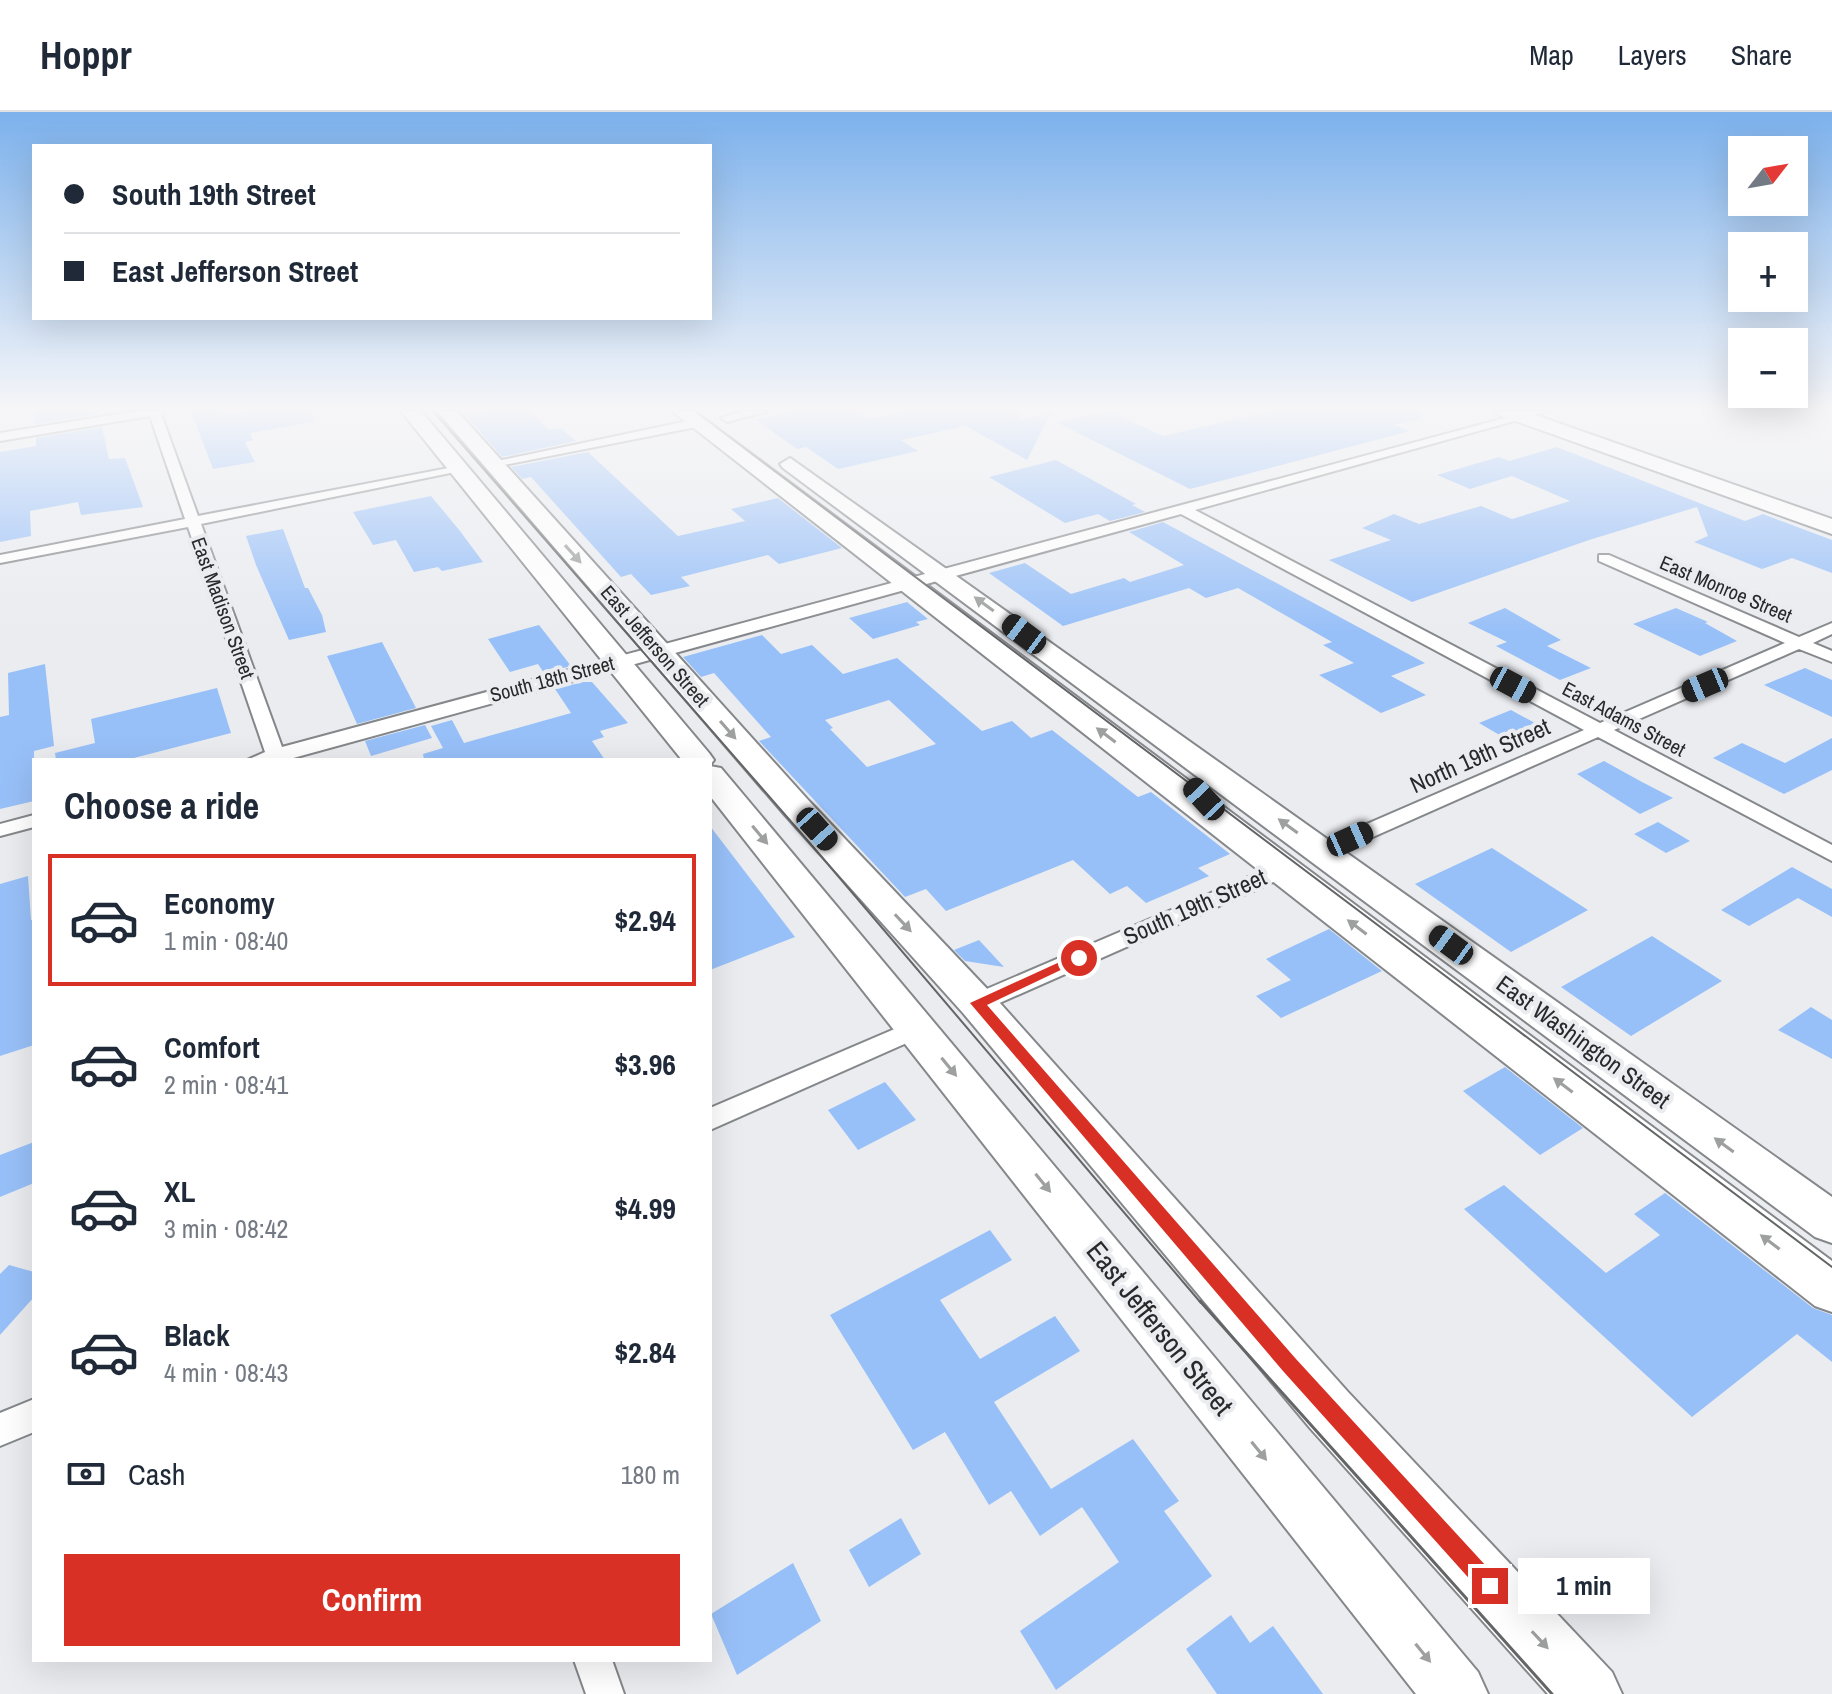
<!DOCTYPE html>
<meta charset="utf-8">
<style>
:root{--surface:#fff;--page:#f6f6f7;--text:#1f2937;--muted:#747a83;--line:#e0e1e3;--accent:#d93025}
body{margin:0;font-family:"Archivo Narrow",sans-serif;background:var(--page);color:var(--text);height:100vh;display:flex;flex-direction:column;font-size:30px;white-space:nowrap}
*{box-sizing:border-box;margin:0}
p{font-size:26px;color:var(--muted)}
.icon{flex:none;width:44px;height:44px;fill:none;stroke:currentColor;stroke-width:2;stroke-linecap:round;stroke-linejoin:round}
.map{position:relative;flex:1;overflow:hidden}
.details{position:absolute;left:32px;top:646px;width:680px;height:904px;display:flex;flex-direction:column;background:var(--surface);border-radius:0px;box-shadow:0 8px 32px #0002}
.details>*{flex:none}
.hud{position:absolute;left:32px;top:32px;width:680px;height:176px;border-radius:0px;box-shadow:0 8px 32px #0002;display:grid;align-content:center;height:176px;padding:0 32px;background:var(--surface)}
.needle{width:52px;rotate:59deg}
.fabs{position:absolute;left:1728px;top:24px;display:grid;gap:16px}
.fabs a{display:grid;place-items:center;width:80px;height:80px;border-radius:0px;background:var(--surface);box-shadow:0 8px 32px #0002;font-size:40px}
.end{position:absolute;width:36px;height:36px;margin:-18px;border:10px solid #d93025;background:#fff;box-shadow:0 0 0 4px #fff}
.from{border-radius:50%}
.bubble{position:absolute;height:56px;border-radius:0px;background:var(--surface);box-shadow:0 8px 32px #0002;font-size:26px;font-weight:700;line-height:56px;text-align:center}
.car{position:absolute;width:24px;height:48px;margin:-24px -12px;border-radius:10px;box-shadow:0 0 6px 2px #0007;background:linear-gradient(#222 24%,#8ab4d8 0 40%,#222 0 76%,#8ab4d8 0 86%,#222 0)}
.hud b{display:flex;align-items:center;gap:28px;height:76px;font-size:30px}
.hud b+b{border-top:2px solid var(--line)}
.hud i{width:20px;height:20px;background:var(--text)}
ul{padding:0;list-style:none}
li{display:flex;align-items:center;gap:24px;height:132px;margin:0 16px 12px;padding:0 16px;border:4px solid transparent;border-radius:0px}
li div{flex:1}
li b{display:block;font-size:30px}
li em{font-style:normal;font-weight:700}
li.selected{border-color:var(--accent)}
li>.icon{width:72px;height:72px;stroke-width:1.5}
h2{padding:0 32px;font-size:36px;line-height:96px}
.pay{display:flex;align-items:center;gap:20px;height:88px;padding:0 32px;font-size:30px}
.pay p{margin-inline-start:auto}
.action{display:flex;gap:16px;margin-top:auto;padding:16px 32px}
.action a{flex:1;height:92px;border-radius:0px;background:var(--accent);color:#fff;font-size:32px;font-weight:700;line-height:92px;text-align:center}
header{display:flex;align-items:center;gap:48px;box-sizing:border-box;height:112px;padding:0 40px;background:var(--surface);border-bottom:2px solid var(--line)}
header strong{font-size:38px}
nav{display:flex;gap:44px;margin-inline-start:auto;font-size:28px}
.map>svg:first-child{display:block}
.building{fill:#98c0f8;fill-rule:evenodd}
.lines{fill:none;stroke-linecap:round;stroke-linejoin:round}
.street-casing{stroke:#85888b;stroke-width:4}
.primary-casing{stroke:#85888b;stroke-width:4}
.street{fill:#fff;fill-rule:evenodd}
.primary{fill:#fff;fill-rule:evenodd}
.tram-far1{stroke:#646567;stroke-width:2}
.tram{stroke:#646567;stroke-width:3}
.oneway{fill:#9e9f9f}
.route{fill:#d93025}
.labels{text-anchor:middle;stroke-width:8;stroke-linejoin:round;paint-order:stroke}
.far-street-label{font-size:20px;fill:#28292a;stroke:#eaecf0}
.street-label{font-size:24px;fill:#28292a;stroke:#eaecf0}
.near-street-label{font-size:28px;fill:#28292a;stroke:#eaecf0}
</style>
<header>
<strong>Hoppr</strong>
<nav><a>Map</a><a>Layers</a><a>Share</a></nav>
</header>
<div class="map">
<svg width="1832" height="1582" viewBox="0 0 1832 1582">
<rect width="100%" height="100%" fill="#eaecf0"/>
<!-- building -->
<path class="building" d="M 35,299 L 98,299 L 99,302 L 35,312 Z
M 191,299 L 215,299 L 218,304 L 249,299 L 313,299 L 314,310 L 250,321 L 253,328 L 245,330 L 255,350 L 213,357 Z
M 486,299 L 530,299 L 549,318 L 561,316 L 576,329 L 502,345 L 465,303 Z
M 795,299 L 854,299 L 867,307 L 906,299 L 1018,299 L 1019,308 L 1051,301 L 1027,348 L 966,314 L 901,328 L 918,339 L 838,357 L 806,335 L 797,337 L 755,307 Z
M 1110,299 L 1163,324 L 1270,299 L 1421,299 L 1422,306 L 1394,313 L 1410,319 L 1190,377 L 1056,310 Z
M 102,315 L 109,347 L 125,346 L 143,395 L 81,403 L 78,390 L 30,399 L 31,424 L 0,430 L 0,340 L 36,334 L 36,326 Z
M 1557,335 L 1745,409 L 1763,402 L 1832,428 L 1832,461 L 1792,446 L 1762,457 L 1694,430 L 1708,424 L 1697,395 L 1589,428 L 1412,490 L 1329,448 L 1391,428 L 1362,416 L 1394,402 L 1419,412 L 1481,394 L 1512,407 L 1570,389 L 1512,364 L 1470,377 L 1437,363 L 1499,345 L 1509,349 Z
M 588,340 L 678,424 L 745,409 L 731,397 L 778,386 L 842,436 L 779,452 L 768,443 L 681,465 L 690,474 L 651,483 L 631,462 L 621,465 L 531,365 L 522,367 L 511,355 Z
M 1056,348 L 1136,392 L 1132,393 L 1145,400 L 1110,409 L 1098,402 L 1065,411 L 989,365 Z
M 431,384 L 460,419 L 483,450 L 442,459 L 438,455 L 414,460 L 396,428 L 373,433 L 353,400 Z
M 1163,410 L 1425,551 L 1391,564 L 1426,583 L 1381,601 L 1319,563 L 1354,551 L 1323,533 L 1332,530 L 1238,476 L 1206,486 L 1189,476 L 1063,514 L 989,461 L 1025,451 L 1071,482 L 1124,466 L 1130,470 L 1184,453 L 1129,420 Z
M 283,417 L 305,476 L 308,476 L 322,503 L 326,520 L 289,528 L 256,453 L 246,424 Z
M 907,490 L 928,507 L 916,510 L 920,513 L 873,527 L 849,506 Z
M 1505,496 L 1561,528 L 1547,534 L 1591,556 L 1560,568 L 1496,534 L 1507,530 L 1468,511 Z
M 1676,496 L 1708,510 L 1705,511 L 1737,529 L 1700,544 L 1633,512 Z
M 539,513 L 571,554 L 544,561 L 538,552 L 510,560 L 488,527 Z
M 762,523 L 781,542 L 812,533 L 843,562 L 897,546 L 982,619 L 1012,609 L 1031,626 L 1052,618 L 1138,685 L 1151,680 L 1230,742 L 1198,756 L 1209,764 L 1146,791 L 1127,774 L 1110,782 L 1073,748 L 946,799 L 926,777 L 905,785 L 759,629 L 771,625 L 714,561 L 701,565 L 683,545 ZM 889,588 L 936,632 L 867,655 L 830,617 L 833,616 L 825,608 Z
M 382,530 L 416,596 L 357,612 L 327,544 Z
M 45,552 L 54,634 L 34,639 L 34,689 L 0,697 L 0,605 L 9,603 L 8,561 Z
M 1805,556 L 1832,568 L 1832,605 L 1764,573 Z
M 583,570 L 592,570 L 628,611 L 600,619 L 604,625 L 592,629 L 605,648 L 424,648 L 423,642 L 443,636 L 431,614 L 452,608 L 464,631 L 571,601 L 555,577 Z
M 217,576 L 231,621 L 126,648 L 56,648 L 55,641 L 95,631 L 91,607 Z
M 1511,598 L 1535,611 L 1503,625 L 1479,611 Z
M 425,613 L 432,626 L 371,644 L 365,629 Z
M 1832,626 L 1832,658 L 1784,682 L 1713,646 L 1742,631 L 1785,651 Z
M 1604,649 L 1642,670 L 1673,686 L 1640,702 L 1577,662 Z
M 1658,710 L 1690,729 L 1666,741 L 1634,722 Z
M 710,714 L 795,825 L 710,858 Z
M 1492,736 L 1588,798 L 1511,840 L 1415,772 Z
M 1792,755 L 1832,777 L 1832,805 L 1798,786 L 1749,814 L 1721,798 Z
M 28,764 L 31,808 L 34,807 L 34,933 L 0,944 L 0,772 Z
M 1329,817 L 1382,859 L 1281,906 L 1256,884 L 1291,868 L 1266,847 Z
M 1652,824 L 1722,869 L 1631,924 L 1561,875 Z
M 979,828 L 1004,855 L 965,849 L 954,838 Z
M 1811,895 L 1832,908 L 1832,947 L 1778,918 Z
M 1505,955 L 1583,1016 L 1540,1043 L 1463,979 Z
M 885,970 L 916,1008 L 858,1038 L 828,998 Z
M 34,1030 L 34,1071 L 0,1085 L 0,1043 Z
M 1504,1073 L 1606,1161 L 1660,1123 L 1634,1102 L 1665,1081 L 1813,1196 L 1832,1203 L 1832,1250 L 1797,1222 L 1692,1305 L 1464,1097 Z
M 990,1118 L 1012,1148 L 940,1188 L 980,1247 L 1055,1204 L 1080,1239 L 994,1290 L 1051,1377 L 1133,1327 L 1179,1389 L 1164,1399 L 1212,1464 L 1056,1578 L 1020,1519 L 1119,1450 L 1082,1395 L 1040,1424 L 1011,1379 L 989,1393 L 945,1320 L 913,1338 L 830,1203 Z
M 9,1153 L 34,1160 L 34,1185 L 0,1223 L 0,1162 Z
M 901,1406 L 921,1442 L 869,1475 L 849,1438 Z
M 793,1451 L 821,1509 L 737,1563 L 711,1502 Z
M 1231,1503 L 1250,1531 L 1273,1514 L 1323,1582 L 1217,1582 L 1186,1537 Z"/>
<g class="lines">
<!-- street casing -->
<g class="street-casing">
<path id="street" d="M 138,299 L 165,299 L 161,302 L 198,404 L 459,354 L 465,358 L 201,412 L 282,635 L 1531,299 L 1550,299 L 1195,398 L 1600,611 L 1785,531 L 1599,449 L 1599,443 L 1609,443 L 1799,525 L 1832,511 L 1832,522 L 1813,531 L 1832,539 L 1832,550 L 1799,537 L 1614,618 L 1832,733 L 1832,749 L 1598,625 L 1330,744 L 1316,744 L 1313,739 L 1316,734 L 1584,618 L 1181,402 L 286,648 L 247,648 L 265,640 L 188,415 L 0,451 L 0,443 L 185,407 L 150,304 L 0,329 L 0,321 Z
M 744,299 L 768,299 L 727,310 L 721,306 Z
M 697,307 L 701,308 L 701,314 L 494,355 L 488,351 Z
M 34,703 L 34,715 L 0,724 L 0,712 Z
M 1281,751 L 1292,758 L 1289,763 L 986,897 L 968,897 L 965,891 L 968,885 Z
M 918,907 L 927,910 L 930,916 L 927,922 L 710,1018 L 710,996 Z
M 34,1287 L 34,1320 L 0,1334 L 0,1301 Z
M 574,1548 L 612,1548 L 624,1582 L 586,1582 Z"/>
</g>
<!-- primary casing -->
<g class="primary-casing">
<path id="primary" d="M 401,299 L 421,299 L 709,641 L 714,648 L 710,653 L 710,648 L 682,648 Z
M 437,299 L 457,299 L 809,689 L 991,881 L 1348,1280 L 1612,1560 L 1622,1582 L 1548,1582 L 1310,1316 L 963,901 L 785,703 Z
M 672,299 L 694,299 L 1832,1149 L 1832,1200 L 1815,1194 Z
M 1496,299 L 1524,299 L 1832,407 L 1832,422 L 1499,303 Z
M 790,346 L 1832,1085 L 1832,1131 L 1815,1125 L 783,356 L 780,352 Z
M 710,654 L 721,656 L 1478,1560 L 1488,1582 L 1416,1582 L 710,684 Z"/>
</g>
<!-- street -->
<use href="#street" class="street"/>
<!-- primary -->
<use href="#primary" class="primary"/>
<!-- tram-far1 -->
<path class="tram-far1" d="M 433,299 L 821,744 L 1201,1191
M 695,299 L 1832,1155"/>
<!-- tram -->
<path class="tram" d="M 1200,1189 L 1552,1582"/>
</g>
<!-- one-way arrows -->
<defs><path id="oneway-solid" d="M-6-.8H1V-3.2L6.5 0L1 3.2V.8H-6Z" transform="scale(2)"/></defs>
<g class="oneway">
<use href="#oneway-solid" transform="translate(573 442) rotate(48)"/>
<use href="#oneway-solid" transform="translate(984 492) rotate(-144)"/>
<use href="#oneway-solid" transform="translate(728 618) rotate(49)"/>
<use href="#oneway-solid" transform="translate(1106 623) rotate(-143)"/>
<use href="#oneway-solid" transform="translate(1288 714) rotate(-144)"/>
<use href="#oneway-solid" transform="translate(760 723) rotate(50)"/>
<use href="#oneway-solid" transform="translate(903 811) rotate(47)"/>
<use href="#oneway-solid" transform="translate(1357 815) rotate(-143)"/>
<use href="#oneway-solid" transform="translate(949 955) rotate(51)"/>
<use href="#oneway-solid" transform="translate(1563 973) rotate(-143)"/>
<use href="#oneway-solid" transform="translate(1724 1033) rotate(-144)"/>
<use href="#oneway-solid" transform="translate(1043 1071) rotate(51)"/>
<use href="#oneway-solid" transform="translate(1770 1130) rotate(-143)"/>
<use href="#oneway-solid" transform="translate(1259 1339) rotate(51)"/>
<use href="#oneway-solid" transform="translate(1540 1528) rotate(47)"/>
<use href="#oneway-solid" transform="translate(1423 1541) rotate(51)"/>
</g>
<!-- sky -->
<linearGradient id="sky" x2="0" y2="1"><stop stop-color="#7cb1ec"/><stop offset="0.57" stop-color="#f6f6f8"/><stop offset="1" stop-color="#f6f6f8" stop-opacity="0"/></linearGradient>
<rect width="1832" height="520" fill="url(#sky)"/>
<!-- route -->
<path class="route" d="M 1075,843 L 1086,846 L 987,893 L 1296,1247 L 1498,1467 L 1501,1474 L 1498,1482 L 1490,1485 L 1483,1482 L 1283,1259 L 970,891 Z"/>
<g class="labels">
<!-- far-street labels -->
<g class="far-street-label">
<text transform="translate(1726 477) rotate(23)" y="7">East Monroe Street</text>
<text transform="translate(223 496) rotate(70)" y="7">East Madison Street</text>
<text transform="translate(655 534) rotate(49)" y="7">East Jefferson Street</text>
<text transform="translate(552 567) rotate(-15)" y="7">South 18th Street</text>
<text transform="translate(1624 607) rotate(28)" y="7">East Adams Street</text>
</g>
<!-- street labels -->
<g class="street-label">
<text transform="translate(1480 644) rotate(-24)" y="8">North 19th Street</text>
<text transform="translate(1195 795) rotate(-24)" y="8">South 19th Street</text>
<text transform="translate(1583 930) rotate(36)" y="8">East Washington Street</text>
</g>
<!-- near-street labels -->
<g class="near-street-label">
<text transform="translate(1160 1216) rotate(51)" y="10">East Jefferson Street</text>
</g>
</g>
</svg>
<div class="fabs">
<a><svg class="needle" viewBox="-14 -14 28 28"><path d="M0-13l5 13h-10z" fill="#e53935"/><path d="M0 13l5-13h-10z" fill="#747a83"/></svg></a>
<a>+</a>
<a>−</a>
</div>
<i class="end from" style="left:1079px;top:846px"></i>
<i class="end" style="left:1490px;top:1474px"></i>
<div class="bubble" style="left:1518px;top:1446px;width:132px">1 min</div>
<i class="car" style="left:1024px;top:522px;rotate:307deg"></i>
<i class="car" style="left:1513px;top:573px;rotate:118deg"></i>
<i class="car" style="left:1705px;top:573px;rotate:247deg"></i>
<i class="car" style="left:1204px;top:687px;rotate:317deg"></i>
<i class="car" style="left:817px;top:717px;rotate:138deg"></i>
<i class="car" style="left:1350px;top:727px;rotate:66deg"></i>
<i class="car" style="left:1451px;top:833px;rotate:306deg"></i>
<div class="hud">
<b><i class="from"></i>South 19th Street</b>
<b><i></i>East Jefferson Street</b>
</div>
<section class="details">
<h2>Choose a ride</h2>
<ul>
<li class="selected"><svg class="icon" aria-label="car" viewBox="0 0 24 24"><path d="M5 17H2v-5l4-1 3-4h7l3 4 3 1v5h-3M9 17h6M6 11h13"/><circle cx="7" cy="17" r="2"/><circle cx="17" cy="17" r="2"/></svg><div><b>Economy</b><p>1 min · 08:40</p></div><em>$2.94</em></li>
<li><svg class="icon" aria-label="car" viewBox="0 0 24 24"><path d="M5 17H2v-5l4-1 3-4h7l3 4 3 1v5h-3M9 17h6M6 11h13"/><circle cx="7" cy="17" r="2"/><circle cx="17" cy="17" r="2"/></svg><div><b>Comfort</b><p>2 min · 08:41</p></div><em>$3.96</em></li>
<li><svg class="icon" aria-label="car" viewBox="0 0 24 24"><path d="M5 17H2v-5l4-1 3-4h7l3 4 3 1v5h-3M9 17h6M6 11h13"/><circle cx="7" cy="17" r="2"/><circle cx="17" cy="17" r="2"/></svg><div><b>XL</b><p>3 min · 08:42</p></div><em>$4.99</em></li>
<li><svg class="icon" aria-label="car" viewBox="0 0 24 24"><path d="M5 17H2v-5l4-1 3-4h7l3 4 3 1v5h-3M9 17h6M6 11h13"/><circle cx="7" cy="17" r="2"/><circle cx="17" cy="17" r="2"/></svg><div><b>Black</b><p>4 min · 08:43</p></div><em>$2.84</em></li>
</ul>
<div class="pay"><svg class="icon" aria-label="cash" viewBox="0 0 24 24"><path d="M3 7h18v10H3z"/><circle cx="12" cy="12" r="2"/></svg>Cash<p>180 m</p></div>
<div class="action"><a>Confirm</a></div>
</section>
</div>
